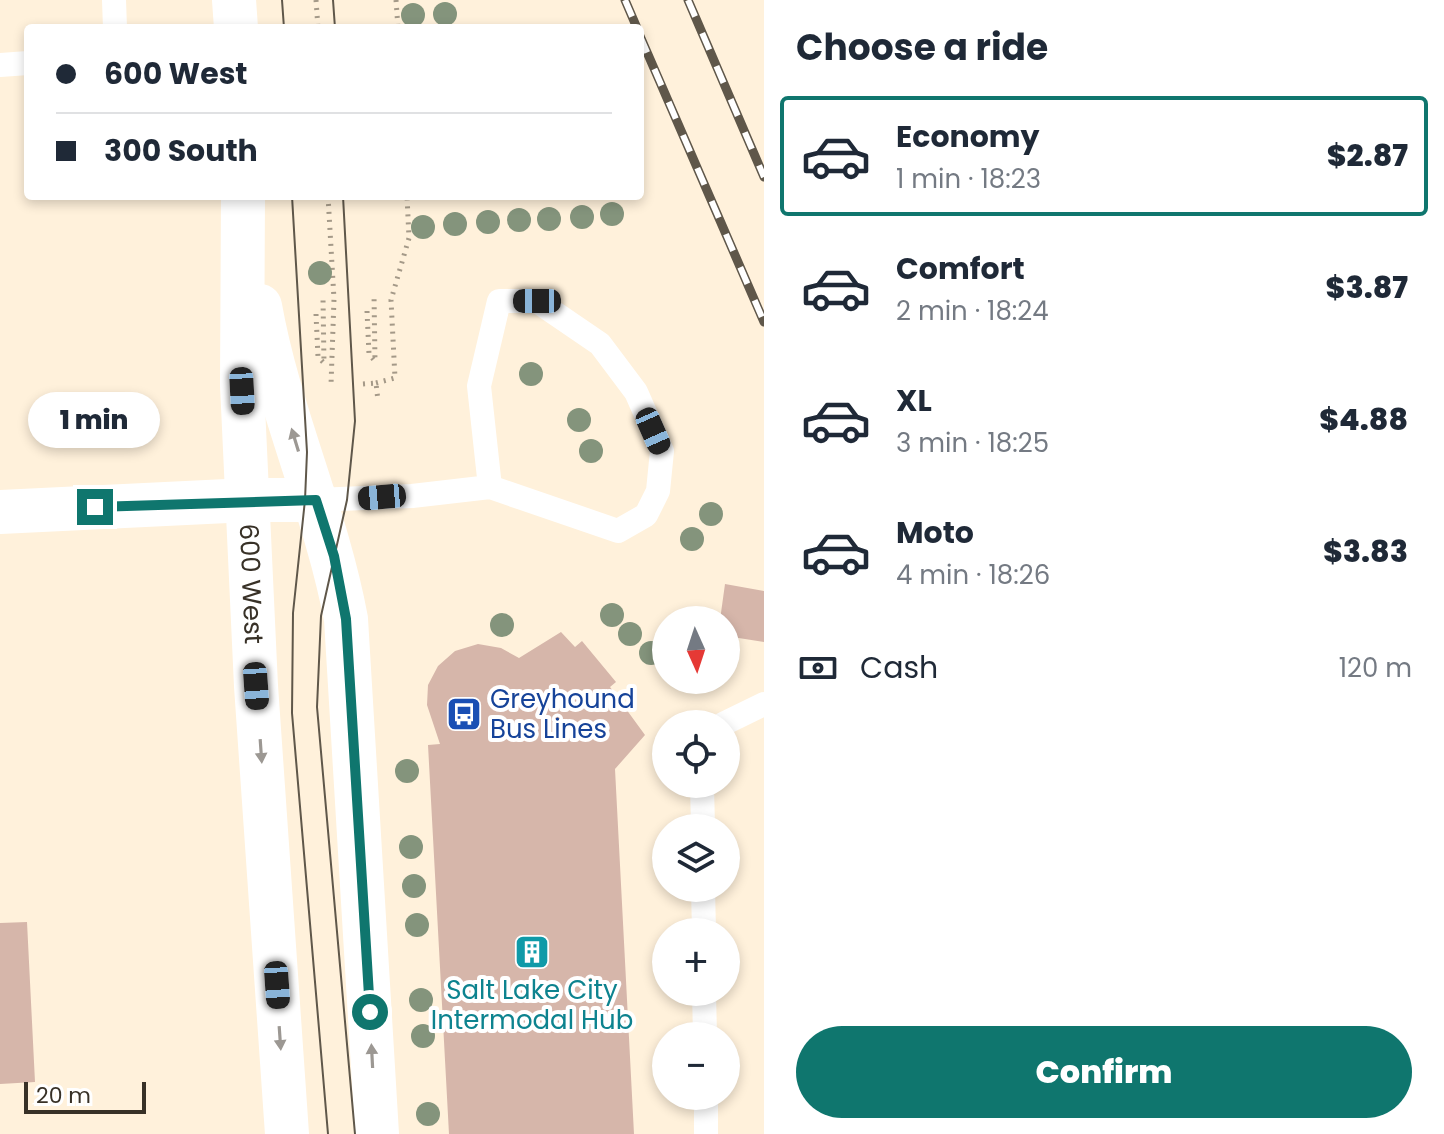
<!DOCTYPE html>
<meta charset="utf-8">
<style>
:root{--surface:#fff;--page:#f2f2f3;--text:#1f2937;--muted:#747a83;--line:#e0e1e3;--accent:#0f766e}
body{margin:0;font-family:Poppins,sans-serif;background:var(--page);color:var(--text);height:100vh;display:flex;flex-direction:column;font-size:30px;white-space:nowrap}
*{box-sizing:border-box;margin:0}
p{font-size:26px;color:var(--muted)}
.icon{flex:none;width:44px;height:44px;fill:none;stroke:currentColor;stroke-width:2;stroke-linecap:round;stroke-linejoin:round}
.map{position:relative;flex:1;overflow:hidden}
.details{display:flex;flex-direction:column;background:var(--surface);width:680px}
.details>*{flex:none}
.guide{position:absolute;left:24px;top:24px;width:620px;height:176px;border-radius:8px;box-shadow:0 4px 12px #0003;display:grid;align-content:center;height:176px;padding:0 32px;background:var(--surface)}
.needle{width:52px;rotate:177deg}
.controls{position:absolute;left:652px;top:606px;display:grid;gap:16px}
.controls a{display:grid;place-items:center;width:88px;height:88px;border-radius:50%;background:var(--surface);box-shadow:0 4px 12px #0003;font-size:40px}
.scale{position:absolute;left:24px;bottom:20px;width:122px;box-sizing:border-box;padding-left:8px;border:4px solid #383127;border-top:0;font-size:22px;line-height:28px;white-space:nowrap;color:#383127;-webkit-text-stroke:6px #fff;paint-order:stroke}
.end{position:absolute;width:36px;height:36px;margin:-18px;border:10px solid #0f766e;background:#fff;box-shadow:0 0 0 4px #fff}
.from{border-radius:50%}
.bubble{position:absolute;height:56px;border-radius:28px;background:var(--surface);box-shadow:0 4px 12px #0003;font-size:26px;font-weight:800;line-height:56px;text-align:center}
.car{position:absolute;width:24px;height:48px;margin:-24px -12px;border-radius:10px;box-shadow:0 0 6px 2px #0007;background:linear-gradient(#222 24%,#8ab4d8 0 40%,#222 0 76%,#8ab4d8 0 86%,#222 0)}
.guide b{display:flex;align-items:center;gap:28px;height:76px;font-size:30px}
.guide b+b{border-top:2px solid var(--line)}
.guide i{width:20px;height:20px;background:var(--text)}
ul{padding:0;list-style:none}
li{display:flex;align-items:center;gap:24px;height:120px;margin:0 16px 12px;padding:0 16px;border:4px solid transparent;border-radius:8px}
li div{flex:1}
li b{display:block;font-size:30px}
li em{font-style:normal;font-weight:800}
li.selected{border-color:var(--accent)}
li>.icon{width:72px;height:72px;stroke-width:1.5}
h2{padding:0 32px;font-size:36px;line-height:96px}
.pay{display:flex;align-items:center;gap:20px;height:88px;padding:0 32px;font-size:30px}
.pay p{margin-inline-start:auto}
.button{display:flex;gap:16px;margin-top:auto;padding:16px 32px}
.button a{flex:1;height:92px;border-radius:48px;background:var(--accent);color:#fff;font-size:32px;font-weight:800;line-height:92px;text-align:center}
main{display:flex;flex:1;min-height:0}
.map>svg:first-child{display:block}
.building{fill:#d6b6aa}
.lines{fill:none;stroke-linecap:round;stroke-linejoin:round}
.path{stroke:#a49988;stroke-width:5;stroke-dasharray:2 6;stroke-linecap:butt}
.lane{stroke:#fff;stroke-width:24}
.street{stroke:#fff;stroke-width:44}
.tram{stroke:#5f574a;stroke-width:2}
.rail-casing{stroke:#5f574a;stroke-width:9}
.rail{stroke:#fff;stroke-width:6;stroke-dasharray:18;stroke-linecap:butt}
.tree{fill:#84947c}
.oneway{fill:#9c9893}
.route{stroke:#0f766e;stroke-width:10}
.labels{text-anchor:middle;stroke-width:8;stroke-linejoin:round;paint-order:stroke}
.street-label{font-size:26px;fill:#383127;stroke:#fff}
.transit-label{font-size:26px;fill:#164399;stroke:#fff;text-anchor:start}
.culture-label{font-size:26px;fill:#0d838f;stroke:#fff}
</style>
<main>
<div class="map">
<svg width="764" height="1134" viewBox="0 0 764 1134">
<rect width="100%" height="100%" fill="#fff1db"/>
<!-- building -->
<path class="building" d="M 725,584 L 764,591 L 764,642 L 726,636 L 726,620 L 720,620 Z
M 561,632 L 575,647 L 582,641 L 616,682 L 610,687 L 645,735 L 615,769 L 634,1134 L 449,1134 L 428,745 L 440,744 L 427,705 L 428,685 L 438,666 L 455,651 L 478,644 L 501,648 L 519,658 Z
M 27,922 L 35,1082 L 0,1084 L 0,923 Z"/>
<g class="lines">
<!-- path -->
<path class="path" d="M 316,0 L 318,28
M 396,0 L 398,28
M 328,196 L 334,299 L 331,385
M 367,311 L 369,354 L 375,361 L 374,295
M 316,314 L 318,357 L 324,363 L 323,299
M 376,383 L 395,378 L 391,300 L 409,238 L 407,196
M 363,384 L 376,383 L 378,401"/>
<!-- lane -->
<path class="lane" d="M 114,0 L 115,28
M 0,65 L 28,63
M 316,500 L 412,496 L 490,487 L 618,531 L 646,515 L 658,491 L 662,451 L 636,392 L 600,344 L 537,301 L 499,301 L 479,386 L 490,487
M 723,724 L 764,704
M 702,784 L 703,828
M 703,888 L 704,932
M 704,992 L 705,1036
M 706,1096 L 706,1134"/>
<!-- street -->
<g class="street">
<path d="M 234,0 L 236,28"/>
<path id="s1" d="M 243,196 L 242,385 L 256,686 L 287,1134"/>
<path d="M 260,306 C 279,413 326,512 346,619 L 377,1134"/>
<path d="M 0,512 L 248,500 L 316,500"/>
</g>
<!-- tram -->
<path class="tram" d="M 282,0 L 284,28
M 333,0 L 335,28
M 292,196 L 307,452 L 305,500 L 293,613 L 292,713 L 328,1134
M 343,196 L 355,421 L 347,500 L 321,616 L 317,707 L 355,1134"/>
<!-- rail casing -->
<g class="rail-casing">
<path id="rail" d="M 625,0 L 637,28
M 688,0 L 764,177
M 640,36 L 764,322"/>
</g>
<!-- rail -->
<use href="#rail" class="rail"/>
</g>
<!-- trees -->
<g class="tree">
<circle cx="445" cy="14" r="12"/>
<circle cx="413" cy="15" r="12"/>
<circle cx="612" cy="214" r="12"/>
<circle cx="582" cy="217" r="12"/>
<circle cx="549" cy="219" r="12"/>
<circle cx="519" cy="220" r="12"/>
<circle cx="488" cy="222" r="12"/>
<circle cx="455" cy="224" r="12"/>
<circle cx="423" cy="227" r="12"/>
<circle cx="320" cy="273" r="12"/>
<circle cx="531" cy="374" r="12"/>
<circle cx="579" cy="420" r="12"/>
<circle cx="591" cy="451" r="12"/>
<circle cx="711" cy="514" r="12"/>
<circle cx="692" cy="539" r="12"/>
<circle cx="612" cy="615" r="12"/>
<circle cx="502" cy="625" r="12"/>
<circle cx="630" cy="634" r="12"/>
<circle cx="651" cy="653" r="12"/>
<circle cx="407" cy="771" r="12"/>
<circle cx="411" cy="847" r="12"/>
<circle cx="414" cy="886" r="12"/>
<circle cx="417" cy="925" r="12"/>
<circle cx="421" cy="1000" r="12"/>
<circle cx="423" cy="1036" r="12"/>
<circle cx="428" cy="1114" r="12"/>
</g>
<!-- one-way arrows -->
<defs><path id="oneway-solid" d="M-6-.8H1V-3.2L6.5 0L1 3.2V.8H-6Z" transform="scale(2)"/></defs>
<g class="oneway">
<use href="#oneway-solid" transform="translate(295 440) rotate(-107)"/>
<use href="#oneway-solid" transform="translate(261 751) rotate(86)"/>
<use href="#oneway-solid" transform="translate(280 1038) rotate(86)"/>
<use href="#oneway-solid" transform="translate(372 1056) rotate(-93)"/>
</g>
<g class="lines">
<!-- route -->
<path class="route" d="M 95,507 L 316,500 L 334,556 L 346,619 L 370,1012"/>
</g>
<!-- icons -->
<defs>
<g id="bus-square" transform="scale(1.8)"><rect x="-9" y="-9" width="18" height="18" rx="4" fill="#1a4fb4" stroke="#fff"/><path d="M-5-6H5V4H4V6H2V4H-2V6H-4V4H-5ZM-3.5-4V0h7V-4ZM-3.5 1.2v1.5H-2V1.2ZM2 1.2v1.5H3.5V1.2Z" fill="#fff"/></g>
<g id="building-square" transform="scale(1.8)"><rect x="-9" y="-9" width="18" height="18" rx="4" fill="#0f9aa8" stroke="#fff"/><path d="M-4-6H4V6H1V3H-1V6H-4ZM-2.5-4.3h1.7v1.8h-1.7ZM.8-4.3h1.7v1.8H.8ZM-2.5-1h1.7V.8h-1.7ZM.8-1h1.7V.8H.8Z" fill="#fff"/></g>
</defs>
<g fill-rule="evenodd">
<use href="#bus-square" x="464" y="714"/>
<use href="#building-square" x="532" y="952"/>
</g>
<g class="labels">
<!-- street labels -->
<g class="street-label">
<text dy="9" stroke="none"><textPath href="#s1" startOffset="388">600 West</textPath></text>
</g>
<!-- transit labels -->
<g class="transit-label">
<text x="490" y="708">Greyhound<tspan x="490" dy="30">Bus Lines</tspan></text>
</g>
<!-- culture labels -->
<g class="culture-label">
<text x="532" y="999">Salt Lake City<tspan x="532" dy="30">Intermodal Hub</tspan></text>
</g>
</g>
</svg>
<div class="controls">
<a><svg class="needle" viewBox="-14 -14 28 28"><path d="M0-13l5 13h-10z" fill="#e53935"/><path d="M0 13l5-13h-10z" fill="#747a83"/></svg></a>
<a><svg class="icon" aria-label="locate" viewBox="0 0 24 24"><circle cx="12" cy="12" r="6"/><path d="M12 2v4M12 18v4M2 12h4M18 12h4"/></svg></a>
<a><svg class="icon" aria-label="layers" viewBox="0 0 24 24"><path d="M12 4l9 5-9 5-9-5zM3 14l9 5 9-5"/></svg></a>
<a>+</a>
<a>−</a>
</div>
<div class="scale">20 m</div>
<i class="end from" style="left:370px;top:1012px"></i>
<i class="end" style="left:95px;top:507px"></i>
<div class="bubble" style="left:28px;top:392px;width:132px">1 min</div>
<i class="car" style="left:537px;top:301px;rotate:270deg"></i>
<i class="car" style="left:242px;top:391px;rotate:177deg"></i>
<i class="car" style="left:653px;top:431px;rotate:156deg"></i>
<i class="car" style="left:382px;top:497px;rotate:265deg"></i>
<i class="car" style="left:256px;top:686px;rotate:176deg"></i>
<i class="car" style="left:277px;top:985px;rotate:176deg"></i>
<div class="guide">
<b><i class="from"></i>600 West</b>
<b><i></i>300 South</b>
</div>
</div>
<section class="details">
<h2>Choose a ride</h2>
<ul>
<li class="selected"><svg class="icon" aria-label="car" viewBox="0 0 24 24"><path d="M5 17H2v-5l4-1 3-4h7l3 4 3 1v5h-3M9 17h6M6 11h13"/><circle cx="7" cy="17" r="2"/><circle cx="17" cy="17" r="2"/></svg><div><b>Economy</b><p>1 min · 18:23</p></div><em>$2.87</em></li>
<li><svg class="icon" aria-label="car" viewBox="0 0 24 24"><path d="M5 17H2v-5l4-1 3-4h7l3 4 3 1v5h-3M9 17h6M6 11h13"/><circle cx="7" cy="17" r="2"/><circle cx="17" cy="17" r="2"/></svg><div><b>Comfort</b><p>2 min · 18:24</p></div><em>$3.87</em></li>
<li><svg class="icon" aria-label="car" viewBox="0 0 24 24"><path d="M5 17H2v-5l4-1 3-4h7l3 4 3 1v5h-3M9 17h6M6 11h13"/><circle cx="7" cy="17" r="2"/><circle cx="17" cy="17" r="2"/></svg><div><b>XL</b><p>3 min · 18:25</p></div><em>$4.88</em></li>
<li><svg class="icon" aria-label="car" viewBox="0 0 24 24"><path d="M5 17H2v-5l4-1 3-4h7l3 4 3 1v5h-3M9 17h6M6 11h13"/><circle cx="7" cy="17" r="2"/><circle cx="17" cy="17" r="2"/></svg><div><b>Moto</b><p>4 min · 18:26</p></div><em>$3.83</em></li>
</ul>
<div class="pay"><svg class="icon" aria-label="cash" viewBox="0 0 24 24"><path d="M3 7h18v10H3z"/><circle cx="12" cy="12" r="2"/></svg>Cash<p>120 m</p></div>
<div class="button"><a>Confirm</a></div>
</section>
</main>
